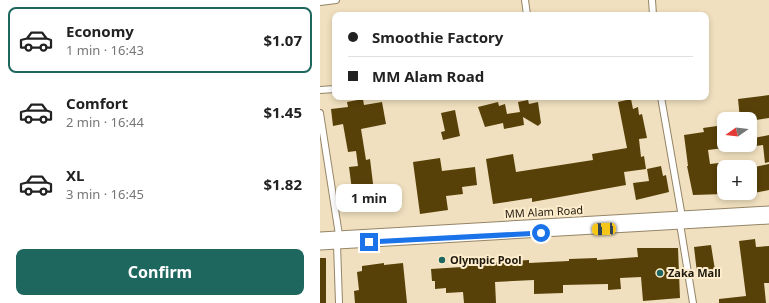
<!DOCTYPE html>
<meta charset="utf-8">
<style>
:root{--surface:#fff;--page:#f6f6f6;--text:#222;--muted:#767676;--line:#e0e0e0;--accent:#1d675e}
body{margin:0;font-family:"Noto Sans",sans-serif;background:var(--page);color:var(--text);height:100vh;display:flex;flex-direction:column;font-size:15px;white-space:nowrap}
*{box-sizing:border-box;margin:0}
p{font-size:13px;color:var(--muted)}
.icon{flex:none;width:22px;height:22px;fill:none;stroke:currentColor;stroke-width:2;stroke-linecap:round;stroke-linejoin:round}
.map{position:relative;flex:1;overflow:hidden}
.details{display:flex;flex-direction:column;background:var(--surface);width:320px}
.details>*{flex:none}
.banner{position:absolute;left:12px;top:12px;width:377px;height:88px;border-radius:8px;box-shadow:0 2px 6px #0003;display:grid;align-content:center;height:88px;padding:0 16px;background:var(--surface)}
.needle{width:26px;rotate:256deg}
.fabs{position:absolute;left:397px;top:112px;display:grid;gap:8px}
.fabs a{display:grid;place-items:center;width:40px;height:40px;border-radius:8px;background:var(--surface);box-shadow:0 2px 6px #0003;font-size:20px}
.end{position:absolute;width:18px;height:18px;margin:-9px;border:5px solid #1a73e8;background:#fff;box-shadow:0 0 0 2px #fff}
.from{border-radius:50%}
.bubble{position:absolute;height:28px;border-radius:8px;background:var(--surface);box-shadow:0 2px 6px #0003;font-size:13px;font-weight:700;line-height:28px;text-align:center}
.car{position:absolute;width:12px;height:24px;margin:-12px -6px;border-radius:5px;box-shadow:0 0 3px 1px #0007;background:linear-gradient(#f5c518 24%,#345 0 40%,#f5c518 0 76%,#345 0 86%,#f5c518 0)}
.banner b{display:flex;align-items:center;gap:14px;height:38px;font-size:15px}
.banner b+b{border-top:1px solid var(--line)}
.banner i{width:10px;height:10px;background:var(--text)}
ul{padding:7px 0 0;list-style:none}
li{display:flex;align-items:center;gap:12px;height:66px;margin:0 8px 6px;padding:0 8px;border:2px solid transparent;border-radius:8px}
li div{flex:1}
li b{display:block;font-size:15px}
li em{font-style:normal;font-weight:700}
li.selected{border-color:var(--accent)}
li>.icon{width:36px;height:36px;stroke-width:1.5}
.cta{display:flex;gap:8px;margin-top:auto;padding:8px 16px}
.cta a{flex:1;height:46px;border-radius:8px;background:var(--accent);color:#fff;font-size:16px;font-weight:700;line-height:46px;text-align:center}
main{display:flex;flex:1;min-height:0}
.map>svg:first-child{display:block}
.building{fill:#584108}
.lines{fill:none;stroke-linecap:round;stroke-linejoin:round}
.street-casing{stroke:#948567;stroke-width:8}
.secondary-casing{stroke:#948567;stroke-width:11}
.street{stroke:#fff;stroke-width:6}
.secondary{stroke:#fff;stroke-width:9}
.route{stroke:#1a73e8;stroke-width:5}
.poi-dot{fill:#1d675e;stroke:#fdedcc;stroke-width:1.5}
.labels{text-anchor:middle;stroke-width:4;stroke-linejoin:round;paint-order:stroke}
.street-label{font-size:11px;fill:#1f190d;stroke:#fdedcc}
.poi-label{font-size:11px;font-weight:bold;fill:#1f190d;stroke:#fdedcc;text-anchor:start}
</style>
<main>
<section class="details">
<ul>
<li class="selected"><svg class="icon" aria-label="car" viewBox="0 0 24 24"><path d="M5 17H2v-5l4-1 3-4h7l3 4 3 1v5h-3M9 17h6M6 11h13"/><circle cx="7" cy="17" r="2"/><circle cx="17" cy="17" r="2"/></svg><div><b>Economy</b><p>1 min · 16:43</p></div><em>$1.07</em></li>
<li><svg class="icon" aria-label="car" viewBox="0 0 24 24"><path d="M5 17H2v-5l4-1 3-4h7l3 4 3 1v5h-3M9 17h6M6 11h13"/><circle cx="7" cy="17" r="2"/><circle cx="17" cy="17" r="2"/></svg><div><b>Comfort</b><p>2 min · 16:44</p></div><em>$1.45</em></li>
<li><svg class="icon" aria-label="car" viewBox="0 0 24 24"><path d="M5 17H2v-5l4-1 3-4h7l3 4 3 1v5h-3M9 17h6M6 11h13"/><circle cx="7" cy="17" r="2"/><circle cx="17" cy="17" r="2"/></svg><div><b>XL</b><p>3 min · 16:45</p></div><em>$1.82</em></li>
</ul>
<div class="cta"><a>Confirm</a></div>
</section>
<div class="map">
<svg width="449" height="303" viewBox="0 0 449 303">
<rect width="100%" height="100%" fill="#f0e0bf"/>
<!-- building -->
<path class="building" d="M 449,95 L 449,118 L 436,120 L 437,125 L 430,126 L 430,119 L 420,119 L 418,99 Z
M 43,99 L 44,105 L 62,102 L 66,124 L 41,129 L 46,160 L 50,159 L 56,208 L 33,211 L 30,190 L 32,190 L 29,167 L 38,166 L 36,151 L 28,152 L 23,124 L 13,126 L 11,109 L 28,107 L 27,102 Z
M 311,99 L 313,109 L 318,107 L 319,115 L 322,114 L 327,138 L 319,139 L 321,157 L 324,156 L 326,169 L 304,172 L 306,185 L 212,202 L 212,198 L 173,204 L 166,159 L 193,154 L 196,172 L 273,160 L 272,154 L 307,148 L 298,102 Z
M 208,100 L 209,104 L 218,102 L 221,123 L 218,126 L 203,117 L 204,125 L 184,129 L 183,123 L 165,127 L 158,107 L 178,102 L 179,106 L 185,104 L 187,114 L 200,112 L 198,102 Z
M 135,110 L 140,136 L 123,140 L 121,132 L 125,131 L 121,113 Z
M 404,125 L 404,148 L 388,150 L 390,164 L 417,161 L 419,167 L 404,167 L 404,194 L 373,195 L 367,166 L 368,166 L 364,135 L 384,132 L 383,128 Z
M 449,135 L 449,162 L 445,163 L 443,145 L 436,146 L 434,138 Z
M 120,158 L 122,171 L 155,167 L 157,185 L 142,187 L 143,194 L 126,196 L 128,210 L 100,214 L 93,162 Z
M 449,164 L 449,190 L 434,193 L 430,168 Z
M 341,166 L 343,176 L 346,175 L 349,192 L 316,200 L 313,183 L 329,181 L 327,169 Z
M 435,239 L 436,247 L 449,246 L 449,283 L 444,283 L 446,303 L 399,303 L 399,299 L 426,296 L 419,241 Z
M 391,245 L 395,270 L 377,273 L 374,247 Z
M 317,248 L 358,248 L 360,298 L 323,301 L 321,277 L 300,278 L 301,289 L 288,290 L 288,284 L 243,285 L 243,293 L 214,294 L 214,280 L 175,282 L 176,303 L 144,303 L 143,292 L 126,293 L 126,288 L 115,289 L 115,281 L 112,281 L 111,269 L 142,267 L 142,264 L 209,260 L 209,263 L 249,261 L 249,259 L 277,258 L 277,260 L 318,257 Z
M 0,258 L 6,258 L 6,303 L 0,303 Z
M 64,263 L 64,265 L 83,263 L 87,303 L 35,303 L 34,291 L 39,290 L 37,272 L 42,271 L 42,266 Z"/>
<g class="lines">
<!-- street casing -->
<g class="street-casing">
<path id="street" d="M 205,0 L 207,15
M 332,0 L 333,15
M 0,2 L 16,0
M 0,90 L 15,89
M 341,97 L 362,217
M 0,113 L 19,235
M 360,224 L 373,303
M 17,244 L 19,303"/>
</g>
<!-- secondary casing -->
<g class="secondary-casing">
<path id="secondary" d="M 0,237 L 449,211
M 0,245 L 449,219"/>
</g>
<!-- street -->
<use href="#street" class="street"/>
<!-- secondary -->
<use href="#secondary" class="secondary"/>
</g>
<g class="lines">
<!-- route -->
<path class="route" d="M 49,242 L 221,233"/>
</g>
<!-- markers -->
<g class="poi-dot">
<circle cx="122" cy="260" r="4"/>
<circle cx="340" cy="273" r="4"/>
</g>
<g class="labels">
<!-- street labels -->
<g class="street-label">
<text transform="translate(224 212) rotate(-3)" y="4">MM Alam Road</text>
</g>
<!-- poi labels -->
<g class="poi-label">
<text x="130" y="264">Olympic Pool</text>
<text x="348" y="277">Zaka Mall</text>
</g>
</g>
</svg>
<div class="fabs">
<a><svg class="needle" viewBox="-14 -14 28 28"><path d="M0-13l5 13h-10z" fill="#e53935"/><path d="M0 13l5-13h-10z" fill="#767676"/></svg></a>
<a>+</a>
</div>
<i class="end from" style="left:221px;top:233px"></i>
<i class="end" style="left:49px;top:242px"></i>
<div class="bubble" style="left:16px;top:184px;width:66px">1 min</div>
<i class="car" style="left:284px;top:229px;rotate:267deg"></i>
<div class="banner">
<b><i class="from"></i>Smoothie Factory</b>
<b><i></i>MM Alam Road</b>
</div>
</div>
</main>
